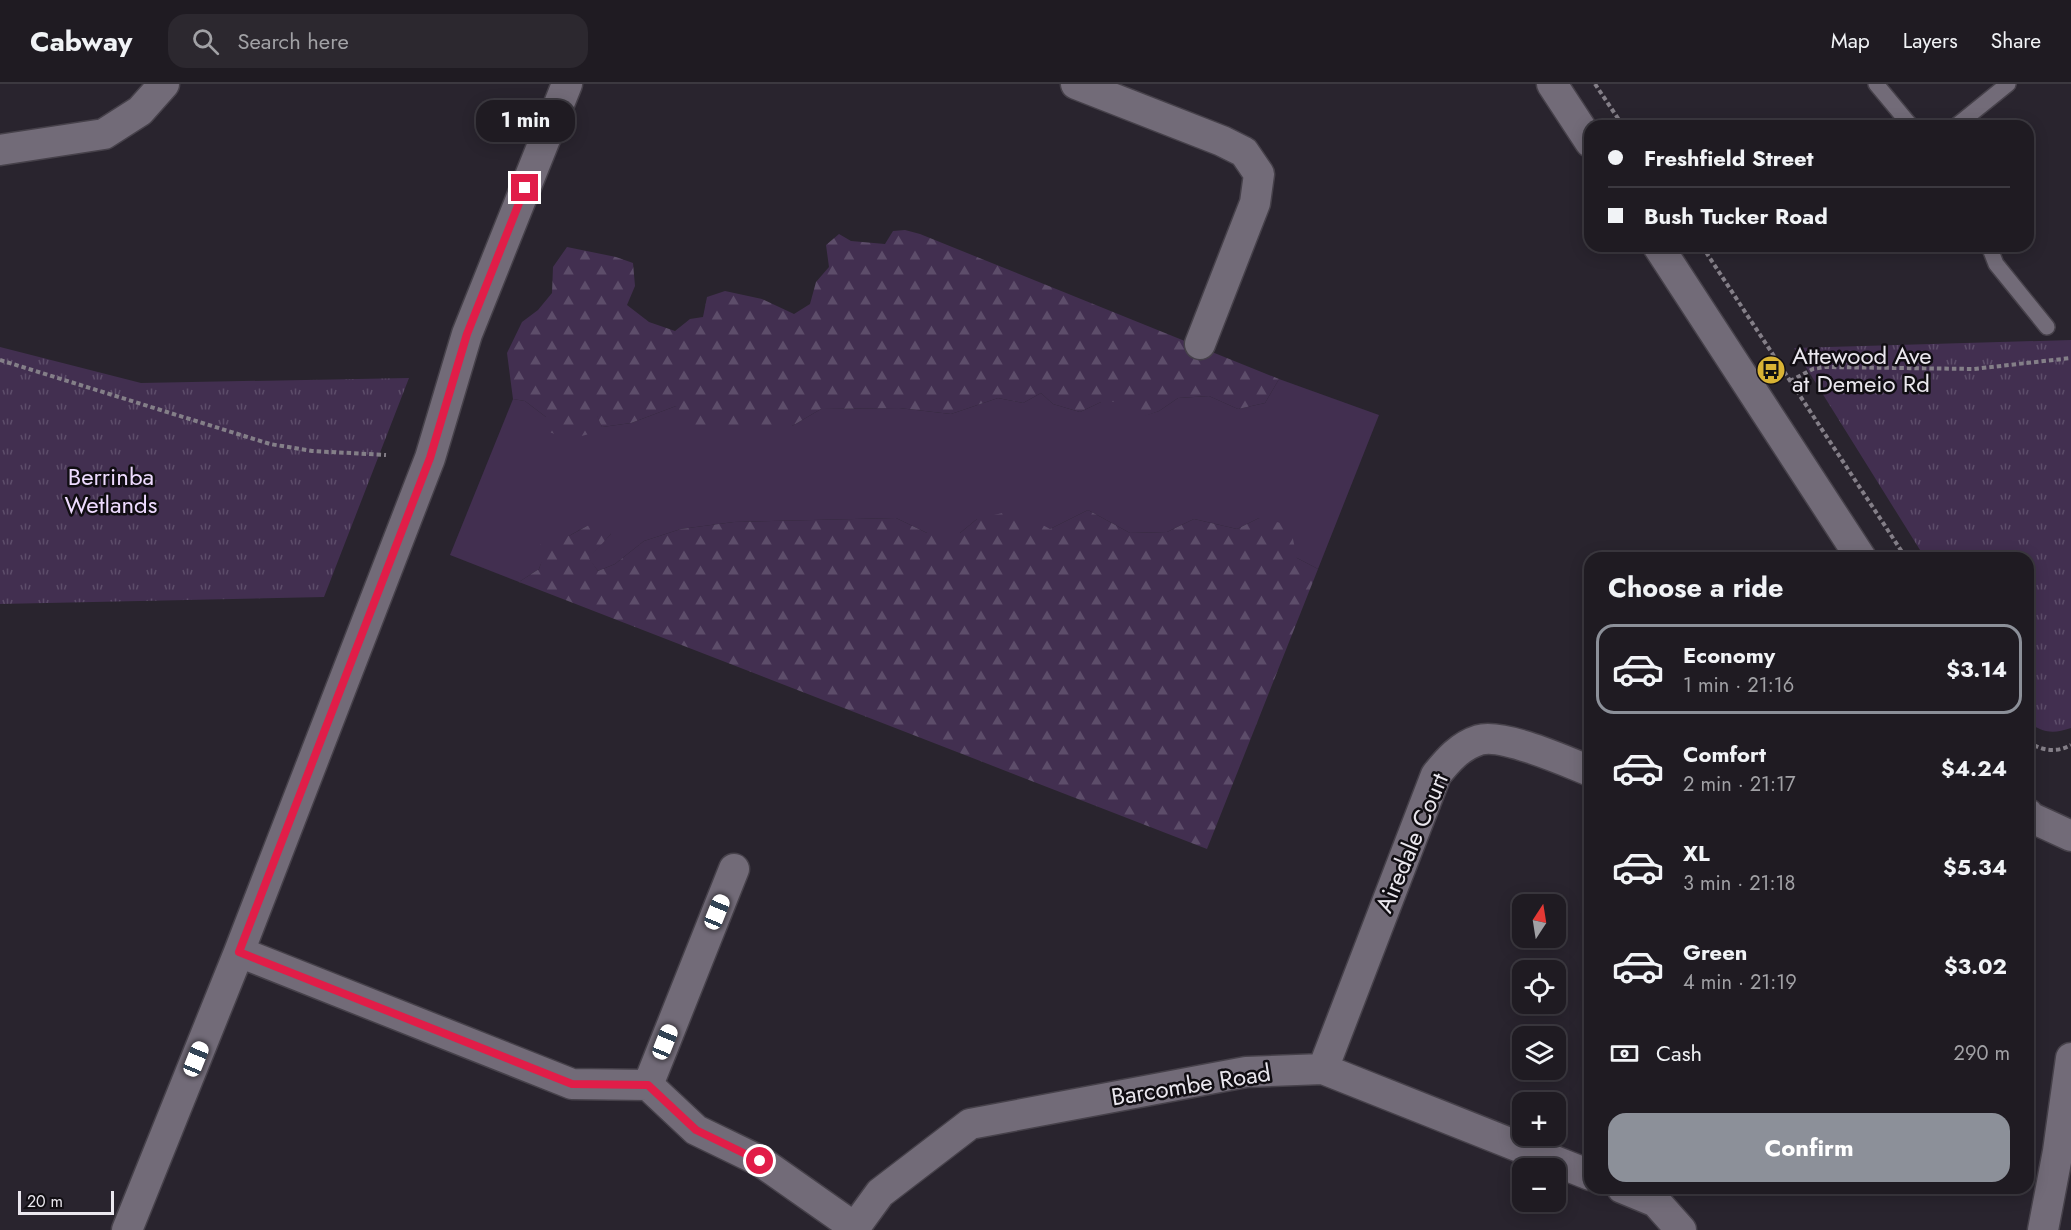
<!DOCTYPE html>
<meta charset="utf-8">
<style>
:root{--surface:#1f1b22;--page:#2c282f;--text:#f1f3f6;--muted:#a1a1a5;--line:#3c3940;--accent:#8c9099}
body{margin:0;font-family:Jost,sans-serif;background:var(--page);color:var(--text);height:100vh;display:flex;flex-direction:column;font-size:22px;white-space:nowrap}
*{box-sizing:border-box;margin:0}
p{font-size:20px;color:var(--muted)}
.icon{flex:none;width:33px;height:33px;fill:none;stroke:currentColor;stroke-width:2;stroke-linecap:round;stroke-linejoin:round}
.map{position:relative;flex:1;overflow:hidden}
.details{position:absolute;left:1584px;top:468px;width:450px;height:642px;display:flex;flex-direction:column;background:var(--surface);border-radius:18px;box-shadow:0 3px 15px #0003,0 0 0 2px var(--line)}
.details>*{flex:none}
.top-card{position:absolute;left:1584px;top:36px;width:450px;height:132px;border-radius:18px;box-shadow:0 3px 15px #0003,0 0 0 2px var(--line);display:grid;align-content:center;height:132px;padding:0 24px;background:var(--surface)}
.needle{width:39px;rotate:12deg}
.buttons{position:absolute;left:1512px;top:810px;display:grid;gap:12px}
.buttons a{display:grid;place-items:center;width:54px;height:54px;border-radius:12px;background:var(--surface);box-shadow:0 3px 15px #0003,0 0 0 2px var(--line);font-size:30px}
.scale{position:absolute;left:18px;bottom:15px;width:96px;box-sizing:border-box;padding-left:6px;border:3px solid #eae7ee;border-top:0;font-size:16px;line-height:21px;white-space:nowrap;color:#eae7ee;-webkit-text-stroke:4px #110e13;paint-order:stroke}
.end{position:absolute;width:27px;height:27px;margin:-14px;border:8px solid #e11d48;background:#fff;box-shadow:0 0 0 3px #fff}
.from{border-radius:50%}
.bubble{position:absolute;height:42px;border-radius:18px;background:var(--surface);box-shadow:0 3px 15px #0003,0 0 0 2px var(--line);font-size:20px;font-weight:700;line-height:42px;text-align:center}
.car{position:absolute;width:18px;height:36px;margin:-18px -9px;border-radius:8px;box-shadow:0 0 4px 2px #0007;background:linear-gradient(#fff 24%,#345 0 40%,#fff 0 76%,#345 0 86%,#fff 0)}
.top-card b{display:flex;align-items:center;gap:21px;height:57px;font-size:22px}
.top-card b+b{border-top:2px solid var(--line)}
.top-card i{width:15px;height:15px;background:var(--text)}
ul{padding:0;list-style:none}
li{display:flex;align-items:center;gap:18px;height:90px;margin:0 12px 9px;padding:0 12px;border:3px solid transparent;border-radius:18px}
li div{flex:1}
li b{display:block;font-size:22px}
li em{font-style:normal;font-weight:700}
li.active{border-color:var(--accent)}
li>.icon{width:54px;height:54px;stroke-width:1.5}
h2{padding:0 24px;font-size:27px;line-height:72px}
.pay{display:flex;align-items:center;gap:15px;height:66px;padding:0 24px;font-size:22px}
.pay p{margin-inline-start:auto}
.primary-button{display:flex;gap:12px;margin-top:auto;padding:12px 24px}
.primary-button a{flex:1;height:69px;border-radius:18px;background:var(--accent);color:#fff;font-size:24px;font-weight:700;line-height:69px;text-align:center}
header{display:flex;align-items:center;gap:36px;box-sizing:border-box;height:84px;padding:0 30px;background:var(--surface);border-bottom:2px solid var(--line)}
header strong{font-size:28px}
nav{display:flex;gap:33px;margin-inline-start:auto;font-size:21px}
.search{width:420px;height:54px;background:var(--page);display:flex;align-items:center;gap:15px;box-sizing:border-box;padding:0 21px;border-radius:18px;color:var(--muted);font-size:22px}
.map>svg:first-child{display:block}
.green{fill:#422f50}
.forest{fill:url(#forest-firs)}
.park{fill:url(#park-tufts)}
.lines{fill:none;stroke-linecap:round;stroke-linejoin:round}
.lane-casing{stroke:#46414a;stroke-width:18}
.street-casing{stroke:#46414a;stroke-width:33}
.path{stroke:#847f88;stroke-width:4;stroke-dasharray:4.5 3;stroke-linecap:butt}
.lane{stroke:#726b78;stroke-width:15}
.street{stroke:#726b78;stroke-width:30}
.route{stroke:#e11d48;stroke-width:8}
.labels{text-anchor:middle;stroke-width:5;stroke-linejoin:round;paint-order:stroke}
.poi-label{font-size:24px;fill:#eae7ee;stroke:#110e13;text-anchor:start}
.park-label{font-size:24px;fill:#eedbff;stroke:#110e13}
.street-label{font-size:24px;fill:#eae7ee;stroke:#110e13}
</style>
<header>
<strong>Cabway</strong>
<div class="search"><svg class="icon" aria-label="search" viewBox="0 0 24 24"><circle cx="10" cy="10" r="6"/><path d="M15 15l6 6"/></svg>Search here</div>
<nav><a>Map</a><a>Layers</a><a>Share</a></nav>
</header>
<div class="map">
<svg width="2071" height="1146" viewBox="0 0 2071 1146">
<defs>
<pattern id="forest-firs" width="22" height="20" patternUnits="userSpaceOnUse" patternTransform="scale(1.5)"><rect width="22" height="20" fill="#422f50"/><path d="M5 1l3.5 6h-7zM16 11l3.5 6h-7z" fill="#5d4d6a"/></pattern>
<pattern id="park-tufts" width="24" height="20" patternUnits="userSpaceOnUse" patternTransform="scale(1.5)"><rect width="24" height="20" fill="#422f50"/><path d="M3 7l-1-3M5 7V3M7 7l1-3M15 17l-1-3M17 17v-4M19 17l1-3" fill="none" stroke="#5d4d6a"/></pattern>
</defs>
<rect width="100%" height="100%" fill="#29242e"/>
<!-- green -->
<path class="green" d="M 1279,295 L 1379,331 L 1318,485 L 1297,474 L 1259,434 L 1237,445 L 1194,435 L 1167,448 L 1130,449 L 1088,426 L 1050,445 L 977,435 L 960,449 L 927,449 L 896,434 L 734,438 L 681,445 L 644,457 L 615,480 L 598,487 L 588,474 L 611,450 L 587,442 C 568,452 546,464 539,485 L 519,498 L 450,471 L 513,315 L 525,317 L 546,333 L 597,331 L 602,343 L 631,339 L 676,322 L 792,342 L 821,325 L 899,324 L 951,330 L 998,314 L 1023,319 L 1041,309 L 1053,320 L 1080,328 L 1101,318 L 1138,318 L 1137,334 L 1159,327 L 1178,314 L 1209,312 L 1238,325 L 1265,319 Z"/>
<!-- forest -->
<path class="forest" d="M 905,146 L 920,150 L 1279,295 L 1265,319 L 1238,325 L 1209,312 L 1178,314 L 1159,327 L 1137,335 L 1137,318 L 1101,318 L 1080,328 L 1053,320 L 1041,309 L 1023,319 L 998,314 L 951,330 L 899,324 L 821,325 L 792,342 L 695,347 L 676,322 L 631,339 L 602,343 L 597,332 L 589,350 L 570,355 L 549,348 L 546,333 L 525,317 L 513,315 L 507,269 L 522,238 L 538,226 L 552,209 L 553,183 L 567,163 L 616,173 L 633,179 L 635,202 L 627,221 L 649,238 L 675,247 L 690,235 L 703,233 L 707,213 L 725,207 L 762,215 L 794,230 L 810,220 L 816,198 L 829,183 L 826,161 L 839,150 L 851,157 L 885,160 L 893,147 Z
M 1015,426 L 1050,445 L 1088,426 L 1130,449 L 1167,448 L 1194,435 L 1237,445 L 1259,434 L 1290,441 L 1297,474 L 1318,485 L 1207,765 L 519,498 L 539,485 L 543,473 L 540,461 L 552,448 L 569,452 L 587,442 L 604,437 L 611,450 L 589,474 L 598,487 L 615,480 L 644,457 L 681,445 L 734,438 L 896,434 L 927,449 L 960,449 L 977,435 Z"/>
<!-- park -->
<path class="park" d="M 2071,256 L 2071,644 C 2053,650 2043,649 2028,638 L 2028,474 L 1925,474 L 1794,264 Z
M 0,263 L 141,299 L 409,294 L 324,513 L 0,520 Z"/>
<g class="lines">
<!-- lane casing -->
<g class="lane-casing">
<path id="lane" d="M 1876,0 L 1911,42
M 1956,42 L 2008,0
M 1989,162 L 1996,180 L 2047,243"/>
</g>
<!-- street casing -->
<g class="street-casing">
<path id="street" d="M 1076,0 L 1222,57 L 1244,68 L 1259,90 L 1255,119 L 1200,260
M 1552,0 L 1590,58
M 0,66 L 104,50 L 140,27 L 164,0
M 1658,162 L 1861,474
M 2028,730 L 2030,733 L 2071,752
M 239,868 L 572,1000 L 648,1001 L 696,1046 L 760,1077 L 854,1143
M 1323,985 L 1436,691 C 1448,676 1460,662 1479,656 C 1503,649 1565,677 1590,687
M 648,1001 L 734,785
M 1622,1104 L 1656,1118 L 1681,1146
M 127,1146 L 239,868 L 430,374 L 467,250 L 567,0
M 853,1146 L 880,1109 L 970,1040 L 1246,988 L 1323,985 L 1590,1091
M 2043,1146 L 2058,1067 L 2071,974"/>
</g>
<!-- path -->
<path class="path" d="M 1595,0 L 1623,42
M 1702,162 L 1906,474
M 0,276 L 270,360 L 312,367 L 386,371
M 1790,297 L 1813,285 L 1825,283 L 1974,285 L 2071,274
M 2028,657 C 2040,667 2057,669 2071,661"/>
<!-- lane -->
<use href="#lane" class="lane"/>
<!-- street -->
<use href="#street" class="street"/>
</g>
<g class="lines">
<!-- route -->
<path class="route" d="M 525,104 L 467,250 L 430,374 L 239,868 L 572,1000 L 648,1001 L 696,1046 L 760,1077"/>
</g>
<!-- icons -->
<defs>
<g id="bus-disc" transform="scale(1.5)"><circle r="9.5" fill="#d9b334" stroke="#110e13"/><path d="M-5-6H5V4H4V6H2V4H-2V6H-4V4H-5ZM-3.5-4V0h7V-4ZM-3.5 1.2v1.5H-2V1.2ZM2 1.2v1.5H3.5V1.2Z" fill="#111"/></g>
</defs>
<g fill-rule="evenodd">
<use href="#bus-disc" x="1771" y="286"/>
</g>
<g class="labels">
<!-- poi labels -->
<g class="poi-label">
<text x="1792" y="280">Attewood Ave<tspan x="1792" dy="28">at Demeio Rd</tspan></text>
</g>
<!-- park labels -->
<g class="park-label">
<text x="111" y="401">Berrinba<tspan x="111" dy="28">Wetlands</tspan></text>
</g>
<!-- street labels -->
<g class="street-label">
<text transform="translate(1412 759) rotate(-67)" y="8">Airedale Court</text>
<text transform="translate(1191 1001) rotate(-9)" y="8">Barcombe Road</text>
</g>
</g>
</svg>
<div class="buttons">
<a><svg class="needle" viewBox="-14 -14 28 28"><path d="M0-13l5 13h-10z" fill="#e53935"/><path d="M0 13l5-13h-10z" fill="#a1a1a5"/></svg></a>
<a><svg class="icon" aria-label="locate" viewBox="0 0 24 24"><circle cx="12" cy="12" r="6"/><path d="M12 2v4M12 18v4M2 12h4M18 12h4"/></svg></a>
<a><svg class="icon" aria-label="layers" viewBox="0 0 24 24"><path d="M12 4l9 5-9 5-9-5zM3 14l9 5 9-5"/></svg></a>
<a>+</a>
<a>−</a>
</div>
<div class="scale">20 m</div>
<i class="end from" style="left:760px;top:1077px"></i>
<i class="end" style="left:525px;top:104px"></i>
<div class="bubble" style="left:476px;top:16px;width:99px">1 min</div>
<i class="car" style="left:717px;top:828px;rotate:22deg"></i>
<i class="car" style="left:665px;top:958px;rotate:22deg"></i>
<i class="car" style="left:196px;top:975px;rotate:22deg"></i>
<div class="top-card">
<b><i class="from"></i>Freshfield Street</b>
<b><i></i>Bush Tucker Road</b>
</div>
<section class="details">
<h2>Choose a ride</h2>
<ul>
<li class="active"><svg class="icon" aria-label="car" viewBox="0 0 24 24"><path d="M5 17H2v-5l4-1 3-4h7l3 4 3 1v5h-3M9 17h6M6 11h13"/><circle cx="7" cy="17" r="2"/><circle cx="17" cy="17" r="2"/></svg><div><b>Economy</b><p>1 min · 21:16</p></div><em>$3.14</em></li>
<li><svg class="icon" aria-label="car" viewBox="0 0 24 24"><path d="M5 17H2v-5l4-1 3-4h7l3 4 3 1v5h-3M9 17h6M6 11h13"/><circle cx="7" cy="17" r="2"/><circle cx="17" cy="17" r="2"/></svg><div><b>Comfort</b><p>2 min · 21:17</p></div><em>$4.24</em></li>
<li><svg class="icon" aria-label="car" viewBox="0 0 24 24"><path d="M5 17H2v-5l4-1 3-4h7l3 4 3 1v5h-3M9 17h6M6 11h13"/><circle cx="7" cy="17" r="2"/><circle cx="17" cy="17" r="2"/></svg><div><b>XL</b><p>3 min · 21:18</p></div><em>$5.34</em></li>
<li><svg class="icon" aria-label="car" viewBox="0 0 24 24"><path d="M5 17H2v-5l4-1 3-4h7l3 4 3 1v5h-3M9 17h6M6 11h13"/><circle cx="7" cy="17" r="2"/><circle cx="17" cy="17" r="2"/></svg><div><b>Green</b><p>4 min · 21:19</p></div><em>$3.02</em></li>
</ul>
<div class="pay"><svg class="icon" aria-label="cash" viewBox="0 0 24 24"><path d="M3 7h18v10H3z"/><circle cx="12" cy="12" r="2"/></svg>Cash<p>290 m</p></div>
<div class="primary-button"><a>Confirm</a></div>
</section>
</div>
